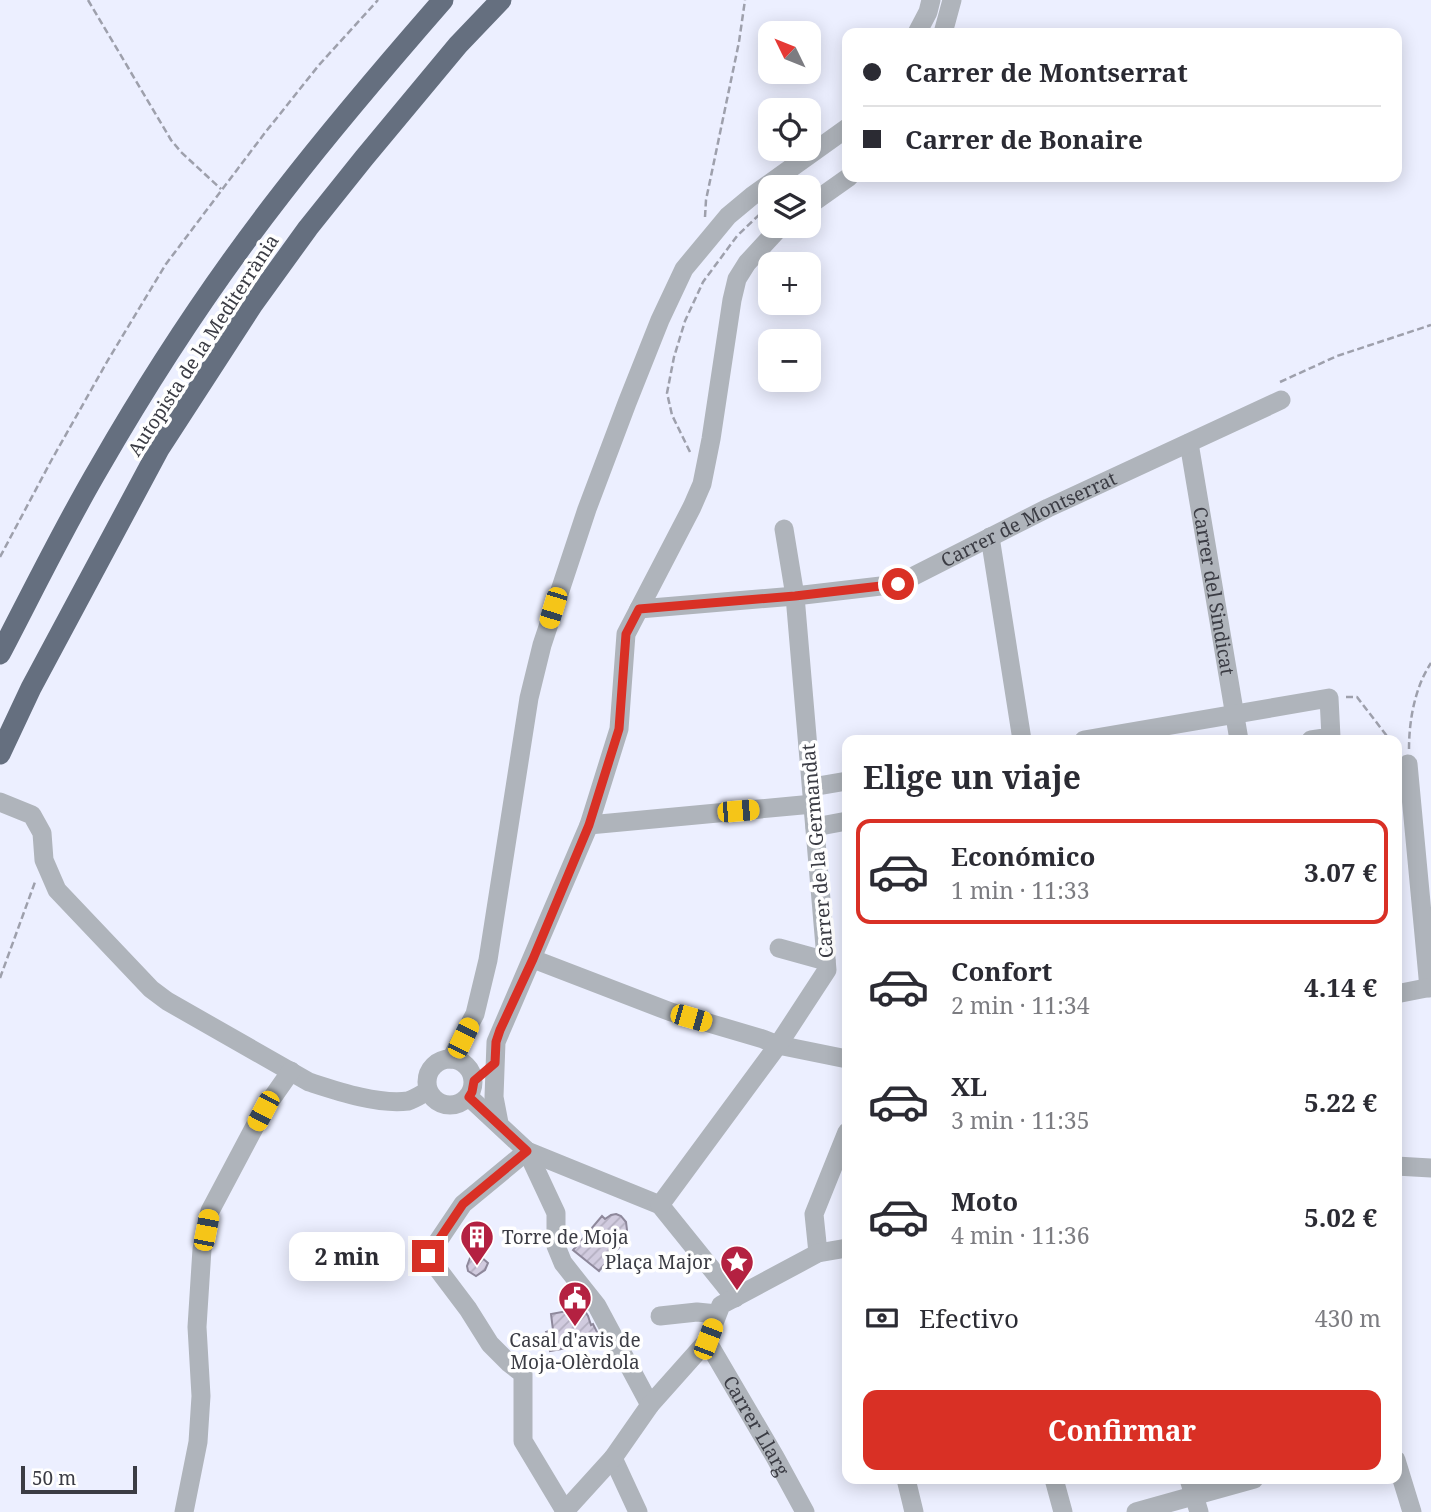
<!DOCTYPE html>
<html lang="es">
<meta charset="utf-8">
<style>
:root{--surface:#fff;--page:#f2f2f3;--text:#2b2b33;--muted:#7c7c81;--line:#e1e1e2;--accent:#d93025}
body{margin:0;font-family:"Noto Serif",serif;background:var(--page);color:var(--text);height:100vh;display:flex;flex-direction:column;font-size:26px;white-space:nowrap}
*{box-sizing:border-box;margin:0}
p{font-size:23px;color:var(--muted)}
.icon{flex:none;width:38px;height:38px;fill:none;stroke:currentColor;stroke-width:2;stroke-linecap:round;stroke-linejoin:round}
.map{position:relative;flex:1;overflow:hidden}
.details{position:absolute;left:842px;top:735px;width:560px;height:749px;display:flex;flex-direction:column;background:var(--surface);border-radius:14px;box-shadow:0 4px 18px #0003}
.details>*{flex:none}
.guide{position:absolute;left:842px;top:28px;width:560px;height:154px;border-radius:14px;box-shadow:0 4px 18px #0003;display:grid;align-content:center;height:154px;padding:0 21px;background:var(--surface)}
.needle{width:46px;rotate:313deg}
.fabs{position:absolute;left:758px;top:21px;display:grid;gap:14px}
.fabs a{display:grid;place-items:center;width:63px;height:63px;border-radius:14px;background:var(--surface);box-shadow:0 4px 18px #0003;font-size:35px}
.scale{position:absolute;left:21px;bottom:18px;width:116px;box-sizing:border-box;padding-left:7px;border:4px solid #3b3c44;border-top:0;font-size:19px;line-height:24px;white-space:nowrap;color:#3b3c44;-webkit-text-stroke:5px #fff;paint-order:stroke}
.end{position:absolute;width:32px;height:32px;margin:-16px;border:9px solid #d93025;background:#fff;box-shadow:0 0 0 4px #fff}
.from{border-radius:50%}
.bubble{position:absolute;height:49px;border-radius:14px;background:var(--surface);box-shadow:0 4px 18px #0003;font-size:23px;font-weight:700;line-height:49px;text-align:center}
.car{position:absolute;width:21px;height:42px;margin:-21px -10px;border-radius:9px;box-shadow:0 0 5px 2px #0007;background:linear-gradient(#f5c518 24%,#345 0 40%,#f5c518 0 76%,#345 0 86%,#f5c518 0)}
.guide b{display:flex;align-items:center;gap:24px;height:66px;font-size:26px}
.guide b+b{border-top:2px solid var(--line)}
.guide i{width:18px;height:18px;background:var(--text)}
ul{padding:0;list-style:none}
li{display:flex;align-items:center;gap:21px;height:105px;margin:0 14px 10px;padding:0 7px;border:4px solid transparent;border-radius:14px}
li div{flex:1}
li b{display:block;font-size:26px}
li em{font-style:normal;font-weight:700}
li.on{border-color:var(--accent)}
li>.icon{width:63px;height:63px;stroke-width:1.5}
h2{padding:0 21px;font-size:32px;line-height:84px}
.pay{display:flex;align-items:center;gap:18px;height:77px;padding:0 21px;font-size:26px}
.pay p{margin-inline-start:auto}
.action{display:flex;gap:14px;margin-top:auto;padding:14px 21px}
.action a{flex:1;height:80px;border-radius:14px;background:var(--accent);color:#fff;font-size:28px;font-weight:700;line-height:80px;text-align:center}
.map>svg:first-child{display:block}
.building{fill:url(#building-hatch);stroke:#8e889b;stroke-width:2}
.lines{fill:none;stroke-linecap:round;stroke-linejoin:round}
.path{stroke:#9ea0ac;stroke-width:2.5;stroke-dasharray:7 3.5;stroke-linecap:butt}
.minor{stroke:#afb4bb;stroke-width:19}
.highway{stroke:#656f7f;stroke-width:21}
.route{stroke:#d93025;stroke-width:9}
.labels{text-anchor:middle;stroke-width:7;stroke-linejoin:round;paint-order:stroke}
.street-label{font-size:19px;fill:#3b3c44;stroke:#fff}
.poi-label{font-size:19px;fill:#3b3c44;stroke:#fff;text-anchor:start}
</style>
<div class="map">
<svg width="1431" height="1512" viewBox="0 0 1431 1512">
<defs>
<pattern id="building-hatch" width="6" height="6" patternUnits="userSpaceOnUse" patternTransform="scale(1.75)"><rect width="6" height="6" fill="#d1cbdf"/><path d="M-1 1l2-2M0 6l6-6M5 7l2-2" fill="none" stroke="#b4afc1"/></pattern>
</defs>
<rect width="100%" height="100%" fill="#ecefff"/>
<!-- building -->
<path class="building" d="M 616,1214 L 621,1216 L 626,1222 L 627,1230 L 624,1235 L 627,1238 L 599,1271 L 573,1250 L 602,1216 L 605,1219 L 611,1215 Z
M 476,1256 L 481,1257 L 488,1263 L 485,1270 L 476,1276 L 468,1271 L 467,1266 L 470,1258 Z
M 583,1308 L 588,1316 L 591,1325 L 593,1324 L 599,1336 L 600,1342 L 550,1351 L 546,1332 L 553,1330 L 551,1314 Z"/>
<g class="lines">
<!-- path -->
<path class="path" d="M 88,0 L 171,140 L 181,152 L 221,189
M 705,217 L 706,200 L 739,42 L 745,0
M 1280,382 L 1337,356 L 1431,325
M 690,452 L 672,415 L 667,393 L 674,357 L 685,321 L 703,282 L 737,236 L 762,212
M 0,557 L 51,461 L 108,360 L 166,264 L 264,134 L 319,65 L 378,0
M 1346,697 L 1357,697 L 1390,740
M 1409,749 C 1409,720 1415,687 1431,663
M 0,978 L 35,882"/>
<!-- minor -->
<g class="minor">
<path d="M 917,33 L 928,12 L 931,0"/>
<path d="M 943,33 L 952,0"/>
<path d="M 808,206 L 849,177"/>
<path id="s1" d="M 1189,443 L 1239,740"/>
<path d="M 990,537 L 1022,740"/>
<path id="s2" d="M 639,609 L 795,596 L 898,584 L 1048,508 L 1281,400"/>
<path d="M 1084,740 L 1329,698 L 1331,737 L 1311,740"/>
<path d="M 1408,764 L 1429,988"/>
<path d="M 812,787 L 847,781"/>
<path d="M 0,802 L 32,815 L 42,833 L 44,860 L 57,890 L 151,989 L 167,1001 L 309,1082 C 337,1091 378,1105 408,1101 C 415,1099 422,1094 428,1091"/>
<path d="M 589,825 L 813,804"/>
<path d="M 815,827 L 847,821"/>
<path d="M 779,948 L 826,961"/>
<path d="M 533,959 L 671,1012 L 763,1039 L 778,1045 L 847,1059"/>
<path d="M 1396,994 L 1431,987"/>
<circle cx="450" cy="1082" r="23"/>
<path d="M 451,1059 L 475,1014 L 488,960 L 529,698 L 542,645 L 587,509 L 627,403 L 660,320 L 684,269 L 728,216 L 752,196 L 847,128"/>
<path d="M 469,1097 L 527,1151 L 660,1205 L 735,1298"/>
<path d="M 499,1123 L 494,1097 L 496,1042 L 589,825 L 619,729 L 626,634 L 692,507 L 702,484 L 711,439 L 732,300 L 737,279 L 747,263 L 781,226"/>
<path d="M 527,1151 L 463,1204 L 428,1256 L 468,1309 L 490,1344 L 509,1363 L 523,1374 L 523,1441 L 565,1511"/>
<path d="M 527,1151 L 556,1213 L 556,1246 L 563,1263 L 597,1306 L 650,1405"/>
<path d="M 1396,1166 L 1431,1168"/>
<path d="M 660,1205 L 778,1045 L 827,970 L 795,596 L 784,529"/>
<path d="M 818,1253 L 814,1214 L 847,1132"/>
<path d="M 660,1316 L 697,1312 L 717,1314"/>
<path id="s3" d="M 707,1341 L 775,1457 L 805,1512"/>
<path d="M 613,1458 L 638,1512"/>
<path d="M 1396,1460 L 1412,1512"/>
<path d="M 906,1479 L 914,1512"/>
<path d="M 1054,1479 L 1063,1512"/>
<path d="M 1189,1479 L 1199,1512"/>
<path d="M 184,1512 L 198,1442 L 201,1396 L 197,1327 L 202,1249 L 210,1211 L 263,1111 L 291,1071"/>
<path d="M 564,1512 L 613,1458 L 650,1405 L 707,1341 L 721,1305 L 818,1253 L 847,1248"/>
<path d="M 1136,1512 L 1254,1479"/>
</g>
<!-- highway -->
<path class="highway" d="M 0,654 C 33,591 64,527 100,466 C 154,372 216,278 283,192 C 334,126 388,63 443,0
M 0,754 L 31,688 L 159,449 L 253,304 L 308,228 L 364,158 L 458,45 L 501,0"/>
</g>
<g class="lines">
<!-- route -->
<path class="route" d="M 428,1256 L 463,1204 L 527,1151 L 469,1097 L 472,1092 L 474,1081 L 495,1063 L 496,1042 L 500,1030 L 533,959 L 589,825 L 619,729 L 626,634 L 639,609 L 795,596 L 898,584"/>
</g>
<!-- icons -->
<defs>
<g id="building-pin" transform="scale(1.75)"><path d="M0 17L-7.5 6A9.5 9.5 0 1 1 7.5 6Z" fill="#b42141" stroke="#fff"/><path d="M-4-6H4V6H1V3H-1V6H-4ZM-2.5-4.3h1.7v1.8h-1.7ZM.8-4.3h1.7v1.8H.8ZM-2.5-1h1.7V.8h-1.7ZM.8-1h1.7V.8H.8Z" fill="#fff"/></g>
<g id="sight-pin" transform="scale(1.75)"><path d="M0 17L-7.5 6A9.5 9.5 0 1 1 7.5 6Z" fill="#b42141" stroke="#fff"/><path d="M0-6L1.8-2.2L6-1.7L2.9 1.2L3.7 5.4L0 3.3L-3.7 5.4L-2.9 1.2L-6-1.7L-1.8-2.2Z" fill="#fff"/></g>
<g id="civic-pin" transform="scale(1.75)"><path d="M0 17L-7.5 6A9.5 9.5 0 1 1 7.5 6Z" fill="#b42141" stroke="#fff"/><path d="M-.6-6.5H3V-4.5H.6V-3L4-1V1h2V6H-6V1h2V-1L-.6-3ZM-1.2 2.5V6h2.4V2.5Z" fill="#fff"/></g>
</defs>
<g fill-rule="evenodd">
<use href="#building-pin" x="477" y="1237"/>
<use href="#sight-pin" x="737" y="1262"/>
<use href="#civic-pin" x="575" y="1298"/>
</g>
<g class="labels">
<!-- street labels -->
<g class="street-label">
<text transform="translate(203 345) rotate(-57)" y="7">Autopista de la Mediterrània</text>
<text dy="7" stroke="none"><textPath href="#s2" startOffset="406">Carrer de Montserrat</textPath></text>
<text dy="7" stroke="none"><textPath href="#s1" startOffset="150">Carrer del Sindicat</textPath></text>
<text transform="translate(817 851) rotate(-95)" y="7">Carrer de la Germandat</text>
<text dy="7" stroke="none"><textPath href="#s3" startOffset="98">Carrer Llarg</textPath></text>
</g>
<!-- poi labels -->
<g class="poi-label">
<text x="502" y="1244">Torre de Moja</text>
<text x="712" y="1269" text-anchor="end">Plaça Major</text>
<text x="575" y="1347" text-anchor="middle">Casal d'avis de<tspan x="575" dy="22">Moja-Olèrdola</tspan></text>
</g>
</g>
</svg>
<div class="fabs">
<a><svg class="needle" viewBox="-14 -14 28 28"><path d="M0-13l5 13h-10z" fill="#e53935"/><path d="M0 13l5-13h-10z" fill="#7c7c81"/></svg></a>
<a><svg class="icon" aria-label="locate" viewBox="0 0 24 24"><circle cx="12" cy="12" r="6"/><path d="M12 2v4M12 18v4M2 12h4M18 12h4"/></svg></a>
<a><svg class="icon" aria-label="layers" viewBox="0 0 24 24"><path d="M12 4l9 5-9 5-9-5zM3 14l9 5 9-5"/></svg></a>
<a>+</a>
<a>−</a>
</div>
<div class="scale">50 m</div>
<i class="end from" style="left:898px;top:584px"></i>
<i class="end" style="left:428px;top:1256px"></i>
<div class="bubble" style="left:289px;top:1232px;width:116px">2 min</div>
<i class="car" style="left:553px;top:608px;rotate:197deg"></i>
<i class="car" style="left:738px;top:811px;rotate:85deg"></i>
<i class="car" style="left:691px;top:1018px;rotate:106deg"></i>
<i class="car" style="left:463px;top:1038px;rotate:26deg"></i>
<i class="car" style="left:263px;top:1111px;rotate:208deg"></i>
<i class="car" style="left:206px;top:1230px;rotate:11deg"></i>
<i class="car" style="left:708px;top:1339px;rotate:21deg"></i>
<div class="guide">
<b><i class="from"></i>Carrer de Montserrat</b>
<b><i></i>Carrer de Bonaire</b>
</div>
<section class="details">
<h2>Elige un viaje</h2>
<ul>
<li class="on"><svg class="icon" aria-label="car" viewBox="0 0 24 24"><path d="M5 17H2v-5l4-1 3-4h7l3 4 3 1v5h-3M9 17h6M6 11h13"/><circle cx="7" cy="17" r="2"/><circle cx="17" cy="17" r="2"/></svg><div><b>Económico</b><p>1 min · 11:33</p></div><em>3.07 €</em></li>
<li><svg class="icon" aria-label="car" viewBox="0 0 24 24"><path d="M5 17H2v-5l4-1 3-4h7l3 4 3 1v5h-3M9 17h6M6 11h13"/><circle cx="7" cy="17" r="2"/><circle cx="17" cy="17" r="2"/></svg><div><b>Confort</b><p>2 min · 11:34</p></div><em>4.14 €</em></li>
<li><svg class="icon" aria-label="car" viewBox="0 0 24 24"><path d="M5 17H2v-5l4-1 3-4h7l3 4 3 1v5h-3M9 17h6M6 11h13"/><circle cx="7" cy="17" r="2"/><circle cx="17" cy="17" r="2"/></svg><div><b>XL</b><p>3 min · 11:35</p></div><em>5.22 €</em></li>
<li><svg class="icon" aria-label="car" viewBox="0 0 24 24"><path d="M5 17H2v-5l4-1 3-4h7l3 4 3 1v5h-3M9 17h6M6 11h13"/><circle cx="7" cy="17" r="2"/><circle cx="17" cy="17" r="2"/></svg><div><b>Moto</b><p>4 min · 11:36</p></div><em>5.02 €</em></li>
</ul>
<div class="pay"><svg class="icon" aria-label="cash" viewBox="0 0 24 24"><path d="M3 7h18v10H3z"/><circle cx="12" cy="12" r="2"/></svg>Efectivo<p>430 m</p></div>
<div class="action"><a>Confirmar</a></div>
</section>
</div>
